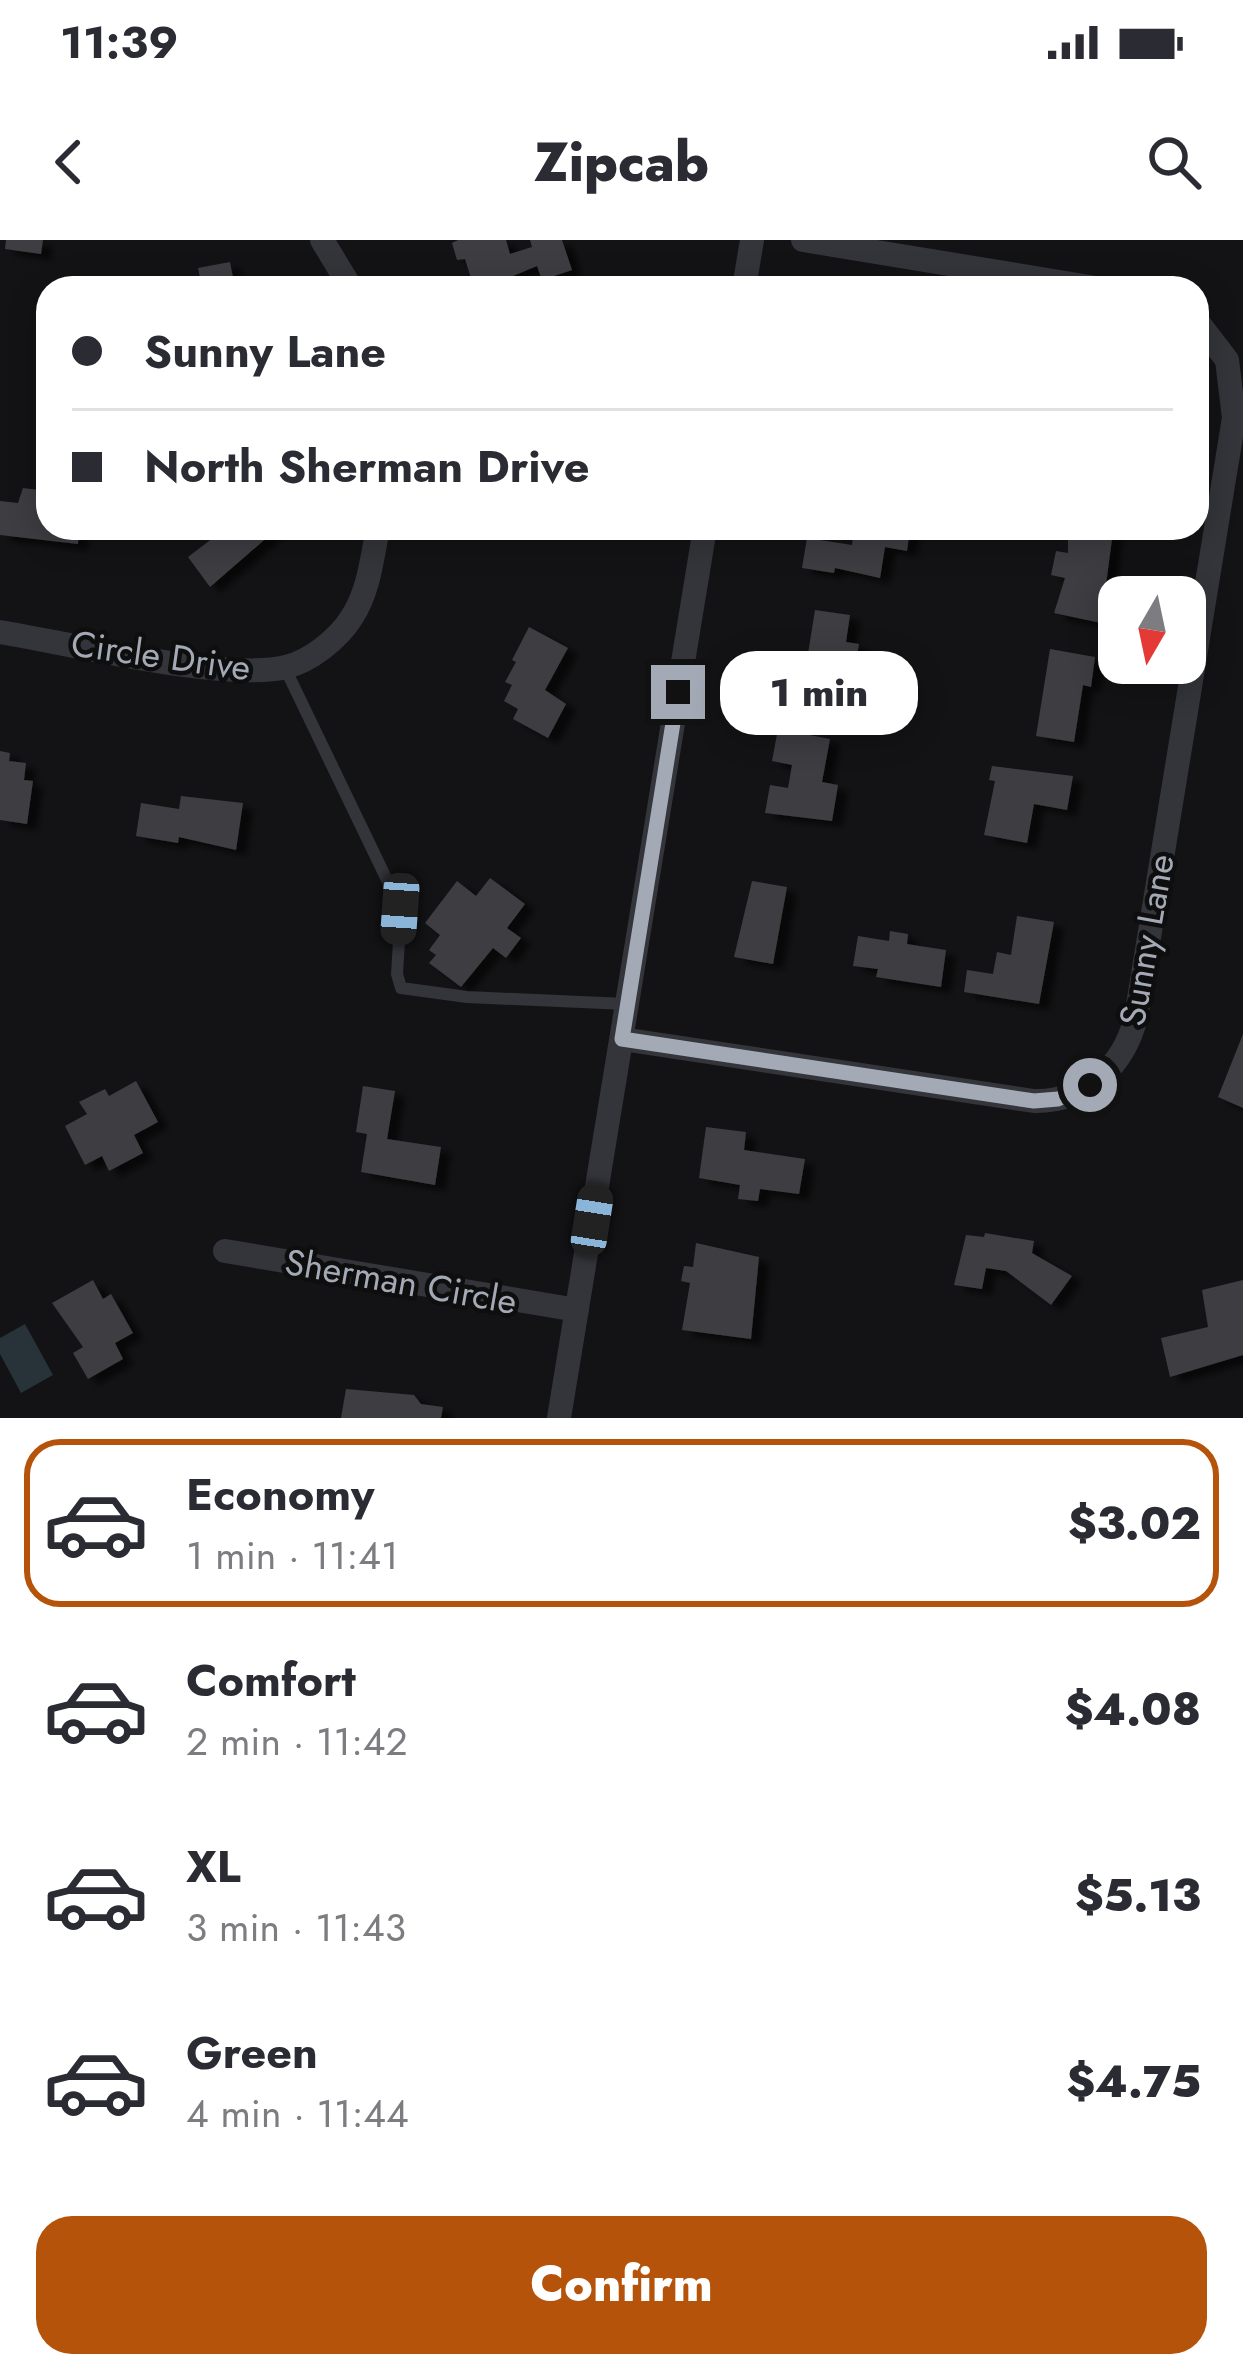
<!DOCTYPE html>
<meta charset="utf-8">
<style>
:root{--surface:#fff;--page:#f2f2f3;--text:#2b2b33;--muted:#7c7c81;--line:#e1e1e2;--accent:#b45309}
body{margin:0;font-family:Jost,sans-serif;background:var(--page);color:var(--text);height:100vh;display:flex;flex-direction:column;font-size:45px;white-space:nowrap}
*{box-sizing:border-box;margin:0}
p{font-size:39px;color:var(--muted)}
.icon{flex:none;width:66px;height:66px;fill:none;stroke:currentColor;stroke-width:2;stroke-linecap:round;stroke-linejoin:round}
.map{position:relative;height:1178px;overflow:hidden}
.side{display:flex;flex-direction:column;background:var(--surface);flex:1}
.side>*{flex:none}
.top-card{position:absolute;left:36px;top:36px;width:1173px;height:264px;border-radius:36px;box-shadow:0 6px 30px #0003;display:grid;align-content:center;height:264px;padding:0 36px;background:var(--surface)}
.needle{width:78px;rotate:189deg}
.buttons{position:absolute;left:1098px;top:336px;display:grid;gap:24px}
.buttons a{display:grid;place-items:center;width:108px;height:108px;border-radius:24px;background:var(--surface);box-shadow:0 6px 30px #0003;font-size:60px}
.end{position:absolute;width:54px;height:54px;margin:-27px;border:15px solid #a3aab6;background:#111;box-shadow:0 0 0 6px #111}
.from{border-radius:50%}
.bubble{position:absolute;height:84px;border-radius:36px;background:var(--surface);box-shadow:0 6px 30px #0003;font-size:39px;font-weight:800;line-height:84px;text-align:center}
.car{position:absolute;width:36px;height:72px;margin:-36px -18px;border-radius:15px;box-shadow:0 0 9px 3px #0007;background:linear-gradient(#222 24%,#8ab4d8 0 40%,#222 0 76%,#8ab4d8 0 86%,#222 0)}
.top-card b{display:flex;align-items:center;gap:42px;height:114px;font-size:45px}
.top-card b+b{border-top:3px solid var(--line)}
.top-card i{width:30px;height:30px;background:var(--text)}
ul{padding:21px 0 0;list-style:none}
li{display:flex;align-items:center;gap:36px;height:168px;margin:0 24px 18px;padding:0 12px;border:6px solid transparent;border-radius:36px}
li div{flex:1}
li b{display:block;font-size:45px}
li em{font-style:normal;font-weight:800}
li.active{border-color:var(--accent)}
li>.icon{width:108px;height:108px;stroke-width:1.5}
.primary-button{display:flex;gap:24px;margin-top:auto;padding:24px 36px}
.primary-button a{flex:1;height:138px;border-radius:36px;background:var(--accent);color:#fff;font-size:48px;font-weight:800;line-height:138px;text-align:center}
.status{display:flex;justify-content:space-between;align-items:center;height:84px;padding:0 60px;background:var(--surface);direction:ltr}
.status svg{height:33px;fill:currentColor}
header{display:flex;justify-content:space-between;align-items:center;height:156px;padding:0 36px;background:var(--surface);font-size:54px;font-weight:800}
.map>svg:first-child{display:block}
.water{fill:#283239}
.building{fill:#3c3e42;filter:url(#shadow)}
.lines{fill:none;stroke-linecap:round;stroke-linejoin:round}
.service{stroke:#33353a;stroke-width:12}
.minor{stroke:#33353a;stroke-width:24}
.route{stroke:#a3aab6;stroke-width:15}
.labels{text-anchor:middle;stroke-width:9;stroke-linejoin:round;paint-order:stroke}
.street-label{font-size:36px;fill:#a3aab6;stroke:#0e0e0f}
</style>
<div class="status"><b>11:39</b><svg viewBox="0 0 49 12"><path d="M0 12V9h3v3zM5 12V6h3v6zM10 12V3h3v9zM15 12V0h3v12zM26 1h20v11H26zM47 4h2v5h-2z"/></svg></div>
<header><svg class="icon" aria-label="back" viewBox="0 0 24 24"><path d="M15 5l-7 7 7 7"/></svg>Zipcab<svg class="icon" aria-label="search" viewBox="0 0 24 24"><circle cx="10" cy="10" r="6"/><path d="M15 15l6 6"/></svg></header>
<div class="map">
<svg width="1243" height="1178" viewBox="0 0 1243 1178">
<defs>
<filter id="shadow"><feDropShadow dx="10" dy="6" stdDeviation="3" flood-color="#0009"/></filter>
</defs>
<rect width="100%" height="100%" fill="#131315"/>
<!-- water -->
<path class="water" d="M 25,1084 L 53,1135 L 21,1153 L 0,1114 L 0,1098 Z"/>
<!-- building -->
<path class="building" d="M 6,0 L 43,0 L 41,14 L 5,9 Z
M 458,0 L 506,0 L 510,14 L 532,7 L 530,0 L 562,0 L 572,30 L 542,40 L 537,26 L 496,43 L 498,48 L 474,48 L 465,19 L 457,20 L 452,3 Z
M 230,22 L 235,48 L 202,48 L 198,28 Z
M 23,248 L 48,251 L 48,288 L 79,288 L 78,304 L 0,295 L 0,261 L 18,263 Z
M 226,288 L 278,288 L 210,347 L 188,317 Z
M 854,288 L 910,288 L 907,311 L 885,307 L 880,338 L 835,328 L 834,333 L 802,328 L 807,298 L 852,305 Z
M 1068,288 L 1113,291 L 1101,383 L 1054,373 L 1065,338 L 1051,335 L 1056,311 L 1068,313 Z
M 815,370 L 850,375 L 846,402 L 859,404 L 855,426 L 841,424 L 835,464 L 784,455 L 790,418 L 807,420 Z
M 529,387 L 568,408 L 545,450 L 566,464 L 548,498 L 513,479 L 518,469 L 504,461 L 512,445 L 505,442 L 516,422 L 512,420 Z
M 1050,409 L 1095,417 L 1091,447 L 1083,445 L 1074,502 L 1036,496 Z
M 778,489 L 830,499 L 822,542 L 838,545 L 832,581 L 765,573 L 770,545 L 788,548 L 792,525 L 772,521 Z
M 0,511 L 10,513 L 9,521 L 26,523 L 24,540 L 33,541 L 27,584 L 0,580 Z
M 992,526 L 1073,536 L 1067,570 L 1034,564 L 1027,603 L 984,595 L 995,541 L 989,540 Z
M 181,556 L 243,563 L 236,610 L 179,597 L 178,603 L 136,596 L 141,563 L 179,569 Z
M 490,638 L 525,664 L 507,688 L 521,698 L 506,718 L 493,708 L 461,747 L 429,723 L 436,715 L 429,710 L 440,695 L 425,683 L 457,641 L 476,656 Z
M 752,641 L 787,647 L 773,724 L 734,717 Z
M 1017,676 L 1054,682 L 1039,764 L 964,752 L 967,730 L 993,734 L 997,712 L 1011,715 Z
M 890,691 L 908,694 L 907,704 L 946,710 L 941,747 L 876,737 L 878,729 L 853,726 L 858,696 L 889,701 Z
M 1243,794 L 1243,868 L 1218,857 Z
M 136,841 L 158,882 L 134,895 L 143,913 L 109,931 L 102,916 L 85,925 L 65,886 L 87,874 L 79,862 L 105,849 L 109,856 Z
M 363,846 L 395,851 L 387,899 L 441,907 L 435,945 L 361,932 L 367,894 L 356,892 Z
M 706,887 L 746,892 L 744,910 L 805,919 L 799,954 L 760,949 L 758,961 L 738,959 L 740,945 L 699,938 Z
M 985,993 L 1034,1001 L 1032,1013 L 1072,1036 L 1051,1065 L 1006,1031 L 986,1028 L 982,1049 L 954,1045 L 966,995 L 984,997 Z
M 696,1003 L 759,1017 L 751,1099 L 682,1090 L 690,1043 L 681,1041 L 684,1026 L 693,1027 Z
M 93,1040 L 103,1059 L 111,1054 L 133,1093 L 115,1103 L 123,1119 L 88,1139 L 73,1113 L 83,1107 L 52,1063 Z
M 1243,1040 L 1243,1115 L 1170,1137 L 1161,1098 L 1208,1087 L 1202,1050 Z
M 346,1149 L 414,1155 L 421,1164 L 443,1167 L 441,1178 L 341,1178 Z"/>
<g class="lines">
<!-- service -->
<path class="service" d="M 285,428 L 401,669 L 397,734 L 401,748 L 467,757 L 626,764"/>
<!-- minor -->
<path class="minor" d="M 322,0 L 351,48
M 803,0 L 1096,48
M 744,48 L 752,0
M 0,392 C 69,403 225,442 286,427 C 311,421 339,398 352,377 C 369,351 372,318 378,288
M 622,799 L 1034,861 C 1086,862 1124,826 1136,777 L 1234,178 L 1227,120 L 1197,81
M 225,1011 L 577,1070
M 559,1178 L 705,288"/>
</g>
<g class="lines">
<!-- route -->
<path class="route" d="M 678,452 L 622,799 L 1034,861 L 1058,859 L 1090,845"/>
</g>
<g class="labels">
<!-- street labels -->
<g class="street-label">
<text transform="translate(161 415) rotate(8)" y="13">Circle Drive</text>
<text transform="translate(1146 700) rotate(-80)" y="13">Sunny Lane</text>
<text transform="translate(401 1041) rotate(10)" y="13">Sherman Circle</text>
</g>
</g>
</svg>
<div class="buttons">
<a><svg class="needle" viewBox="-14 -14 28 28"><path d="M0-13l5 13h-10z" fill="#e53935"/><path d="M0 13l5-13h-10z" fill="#7c7c81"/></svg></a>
</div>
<i class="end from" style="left:1090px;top:845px"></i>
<i class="end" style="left:678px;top:452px"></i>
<div class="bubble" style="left:720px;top:411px;width:198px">1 min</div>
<i class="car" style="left:400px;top:669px;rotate:184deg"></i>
<i class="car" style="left:592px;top:980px;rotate:9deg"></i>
<div class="top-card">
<b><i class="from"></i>Sunny Lane</b>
<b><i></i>North Sherman Drive</b>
</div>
</div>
<section class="side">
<ul>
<li class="active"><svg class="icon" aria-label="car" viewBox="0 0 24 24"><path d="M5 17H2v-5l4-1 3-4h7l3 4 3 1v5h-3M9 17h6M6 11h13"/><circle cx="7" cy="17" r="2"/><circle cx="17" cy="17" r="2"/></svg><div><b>Economy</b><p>1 min · 11:41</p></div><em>$3.02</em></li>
<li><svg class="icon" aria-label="car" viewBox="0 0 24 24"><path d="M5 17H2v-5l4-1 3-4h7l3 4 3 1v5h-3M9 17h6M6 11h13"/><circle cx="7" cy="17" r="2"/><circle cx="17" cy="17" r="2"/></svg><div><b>Comfort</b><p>2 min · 11:42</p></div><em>$4.08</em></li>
<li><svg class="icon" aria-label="car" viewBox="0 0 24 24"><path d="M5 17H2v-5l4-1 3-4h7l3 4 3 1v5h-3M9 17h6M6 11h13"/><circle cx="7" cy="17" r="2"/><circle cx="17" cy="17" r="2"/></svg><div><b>XL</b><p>3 min · 11:43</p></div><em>$5.13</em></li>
<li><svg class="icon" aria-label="car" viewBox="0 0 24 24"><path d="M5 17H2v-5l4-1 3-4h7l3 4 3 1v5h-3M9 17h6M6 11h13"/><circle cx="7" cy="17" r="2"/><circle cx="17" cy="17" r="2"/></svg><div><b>Green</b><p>4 min · 11:44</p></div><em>$4.75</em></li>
</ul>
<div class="primary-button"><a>Confirm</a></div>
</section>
